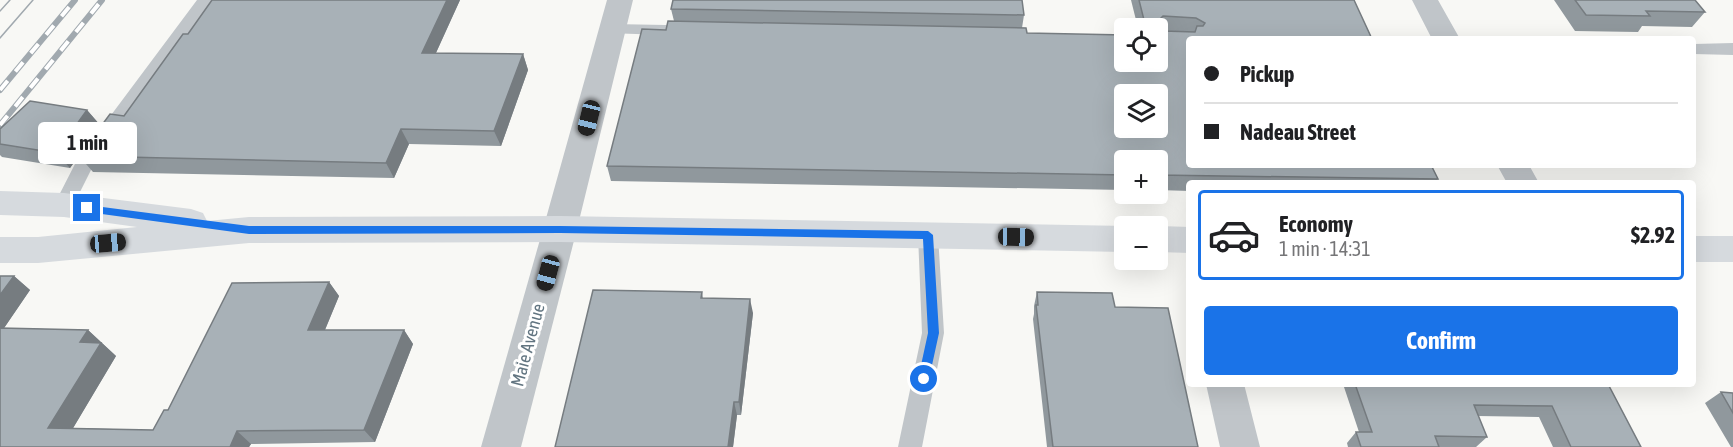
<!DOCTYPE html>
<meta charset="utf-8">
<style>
:root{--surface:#fff;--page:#f2f2f2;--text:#202124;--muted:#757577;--line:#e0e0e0;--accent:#1a73e8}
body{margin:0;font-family:"Asap Condensed",sans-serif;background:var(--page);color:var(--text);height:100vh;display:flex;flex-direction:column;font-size:22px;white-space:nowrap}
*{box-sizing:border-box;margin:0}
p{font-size:20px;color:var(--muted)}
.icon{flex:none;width:33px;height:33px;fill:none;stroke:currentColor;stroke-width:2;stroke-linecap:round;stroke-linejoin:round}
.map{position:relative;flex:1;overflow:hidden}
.sheet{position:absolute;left:1186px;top:180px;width:510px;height:207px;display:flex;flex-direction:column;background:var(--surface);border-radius:6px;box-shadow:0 6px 24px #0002}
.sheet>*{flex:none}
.banner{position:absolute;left:1186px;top:36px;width:510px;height:132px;border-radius:6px;box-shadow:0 6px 24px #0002;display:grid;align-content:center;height:132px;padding:0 18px;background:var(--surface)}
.controls{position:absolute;left:1114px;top:18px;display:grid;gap:12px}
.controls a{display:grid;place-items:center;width:54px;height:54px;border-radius:6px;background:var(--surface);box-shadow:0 6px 24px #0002;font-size:30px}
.end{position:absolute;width:27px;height:27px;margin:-14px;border:8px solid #1a73e8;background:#fff;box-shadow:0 0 0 3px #fff}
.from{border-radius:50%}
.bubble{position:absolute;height:42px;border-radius:6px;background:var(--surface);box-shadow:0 6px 24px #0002;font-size:20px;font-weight:700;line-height:42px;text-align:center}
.car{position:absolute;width:18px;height:36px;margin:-18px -9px;border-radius:8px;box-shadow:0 0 4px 2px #0007;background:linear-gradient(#222 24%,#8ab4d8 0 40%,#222 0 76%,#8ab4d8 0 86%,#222 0)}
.banner b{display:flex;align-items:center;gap:21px;height:57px;font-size:22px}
.banner b+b{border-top:2px solid var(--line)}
.banner i{width:15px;height:15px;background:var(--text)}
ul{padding:10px 0 0;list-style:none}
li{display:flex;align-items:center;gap:18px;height:90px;margin:0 12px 9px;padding:0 6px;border:3px solid transparent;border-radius:6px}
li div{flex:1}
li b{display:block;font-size:22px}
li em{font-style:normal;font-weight:700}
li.current{border-color:var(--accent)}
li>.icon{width:54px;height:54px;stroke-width:1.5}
.action{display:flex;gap:12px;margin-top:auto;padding:12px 18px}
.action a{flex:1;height:69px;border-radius:6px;background:var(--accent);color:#fff;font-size:24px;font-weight:700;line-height:69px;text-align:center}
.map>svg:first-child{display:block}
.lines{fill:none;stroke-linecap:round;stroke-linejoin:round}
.service{fill:#c0c5c9;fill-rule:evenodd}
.minor{fill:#c0c5c9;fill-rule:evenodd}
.tertiary{fill:#c0c5c9;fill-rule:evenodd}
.secondary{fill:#d6dade;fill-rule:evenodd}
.tram{stroke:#a1a9af;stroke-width:1.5}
.rail-casing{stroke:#a1a9af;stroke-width:6}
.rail{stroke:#fff;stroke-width:4;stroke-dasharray:12;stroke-linecap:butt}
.wall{fill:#90989d}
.shaded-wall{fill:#767c80}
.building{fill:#a8b1b7;stroke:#767c80;stroke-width:1.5;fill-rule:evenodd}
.route{fill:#1a73e8}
.labels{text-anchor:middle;stroke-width:6;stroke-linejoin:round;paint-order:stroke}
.street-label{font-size:18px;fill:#627581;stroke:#fff}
</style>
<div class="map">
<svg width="1733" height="447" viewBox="0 0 1733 447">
<rect width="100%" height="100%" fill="#f8f8f5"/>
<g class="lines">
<!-- service -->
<path class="service" d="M 197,0 L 213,0 L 91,170 L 71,210 L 64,212 L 57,210 L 54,205 L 76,162 Z
M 612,24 L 666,25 L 672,26 L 674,30 L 672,34 L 666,35 L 606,33 L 604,29 L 606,25 Z
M 1733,43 L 1733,55 L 1694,54 L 1694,44 Z
M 928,227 L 935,230 L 938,235 L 944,333 L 922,447 L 898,447 L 922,333 L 918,235 L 921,230 Z"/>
<!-- minor -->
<path class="minor" d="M 607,0 L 633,0 L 577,229 L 572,238 L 560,242 L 548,238 L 543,229 Z
M 1412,0 L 1438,0 L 1460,39 L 1432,39 Z
M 1497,165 L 1529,165 L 1539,183 L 1507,183 Z
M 1206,384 L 1244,384 L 1260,447 L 1220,447 Z"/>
<!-- tertiary -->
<path class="tertiary" d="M 560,216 L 572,220 L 577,229 L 521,447 L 481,447 L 543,229 L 548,220 Z"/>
<!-- secondary -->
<path class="secondary" d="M 0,191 L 64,193 L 191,209 L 203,213 L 207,221 L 249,217 L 560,216 L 1127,226 L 1125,226 L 1125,252 L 560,242 L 249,243 L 38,263 L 0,263 L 0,237 L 38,237 L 137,227 L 64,217 L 0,215 Z
M 1156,226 L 1158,226 L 1190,227 L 1190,253 L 1158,252 L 1158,226 Z
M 1694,236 L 1733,236 L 1733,262 L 1694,262 Z"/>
<!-- tram -->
<path class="tram" d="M 0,11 L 10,0
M 0,38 L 33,0"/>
<!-- rail casing -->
<g class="rail-casing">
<path id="rail" d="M 0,90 L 75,0
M 0,125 L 102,0"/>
</g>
<!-- rail -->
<use href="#rail" class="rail"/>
</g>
<!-- wall -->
<path class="wall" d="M 460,0 L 436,53 L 523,54 L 528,70 L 501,146 L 409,144 L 394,178 L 93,172 L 79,156 L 70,168 L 2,157 L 0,155 L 0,129 L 87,110 L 100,125 L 80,155 L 124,116 L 188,34 Z
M 1131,0 L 1354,0 L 1438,179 L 1435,183 L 1190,183 L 1190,191 L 1158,190 L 1158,160 L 1125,160 L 1125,190 L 611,181 L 607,166 L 666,30 L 674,21 L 671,9 L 1024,15 L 1022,28 L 1027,33 L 1125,62 L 1158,28 L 1138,28 Z
M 1554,0 L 1695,0 L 1705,12 L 1692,27 L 1642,26 L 1638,32 L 1575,31 Z
M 0,276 L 14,276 L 30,290 L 4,328 L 88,330 L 116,356 L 73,428 L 153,430 L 168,410 L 329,282 L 339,296 L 325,330 L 404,330 L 413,344 L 375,442 L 251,444 L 249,447 L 0,447 Z
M 702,292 L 703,298 L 753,313 L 741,415 L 737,415 L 733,447 L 555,447 Z
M 1037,292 L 1115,307 L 1198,447 L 1047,447 L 1033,319 L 1034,314 L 1034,306 Z
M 1343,384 L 1608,384 L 1641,447 L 1553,447 L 1539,417 L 1478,416 L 1487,437 L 1476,447 L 1348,447 L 1347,443 L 1356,432 L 1359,432 Z
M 1721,392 L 1733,393 L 1733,447 L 1731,447 L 1705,403 Z"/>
<!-- shaded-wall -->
<path class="shaded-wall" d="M 447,0 L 460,0 L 429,68 L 422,53 Z
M 523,54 L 528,70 L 501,146 L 494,131 Z
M 87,110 L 100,125 L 70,168 L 56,153 Z
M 401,129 L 409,144 L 394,178 L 386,163 Z
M 14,276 L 30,290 L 0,334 L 0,295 Z
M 329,282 L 339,296 L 319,344 L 308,330 Z
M 750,299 L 753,313 L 741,415 L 739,402 Z
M 88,330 L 116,356 L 66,440 L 48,428 L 80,342 Z
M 404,330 L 413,344 L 375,442 L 364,430 Z
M 734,402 L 737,415 L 733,447 L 728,447 Z
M 237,431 L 251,444 L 249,447 L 230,447 Z"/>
<!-- building -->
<path class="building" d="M 212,0 L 447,0 L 422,53 L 523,54 L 494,131 L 401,129 L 386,163 L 79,156 L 110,114 L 124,116 L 183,34 L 188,34 Z
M 673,0 L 1022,0 L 1024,15 L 671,9 Z
M 1139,0 L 1354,0 L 1372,39 L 1190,39 L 1190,165 L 1431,165 L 1438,179 L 1158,175 L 1158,160 L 1125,160 L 1125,175 L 607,166 L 642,29 L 666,30 L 668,21 L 1026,28 L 1027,33 L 1125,35 L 1125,62 L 1158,62 L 1158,28 L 1146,28 ZM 1163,16 L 1196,18 L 1205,23 L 1203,26 L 1197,26 L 1195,32 L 1163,31 L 1160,29 L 1160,19 ZM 1125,94 L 1158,94 L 1158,128 L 1125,128 Z
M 1575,0 L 1695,0 L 1705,12 L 1646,11 L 1650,16 L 1586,15 Z
M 30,101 L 87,110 L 56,153 L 0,144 L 0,129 Z
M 0,276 L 14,276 L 0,295 Z
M 329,282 L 308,330 L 404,330 L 364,430 L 237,431 L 230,447 L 0,447 L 0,328 L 88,330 L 80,342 L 101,343 L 48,428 L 153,430 L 164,410 L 168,410 L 232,283 Z
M 593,290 L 702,292 L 701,298 L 750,299 L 739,402 L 734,402 L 728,447 L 555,447 Z
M 1037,292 L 1112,293 L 1115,307 L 1168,308 L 1198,447 L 1053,447 L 1036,305 L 1038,305 Z
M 1355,384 L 1608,384 L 1641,447 L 1571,447 L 1552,406 L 1474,405 L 1487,437 L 1435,436 L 1439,447 L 1361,447 L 1356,432 L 1372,432 Z
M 1721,392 L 1733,393 L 1733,413 Z"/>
<!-- route -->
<path class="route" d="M 87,205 L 249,226 L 560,226 L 928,231 L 933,235 L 939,333 L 929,379 L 924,384 L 918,379 L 928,333 L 923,239 L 560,233 L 249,234 L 87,212 L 83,208 Z"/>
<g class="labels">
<!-- street labels -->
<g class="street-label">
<text transform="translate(528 345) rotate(-75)" y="6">Maie Avenue</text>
</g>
</g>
</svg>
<div class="controls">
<a><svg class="icon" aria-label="locate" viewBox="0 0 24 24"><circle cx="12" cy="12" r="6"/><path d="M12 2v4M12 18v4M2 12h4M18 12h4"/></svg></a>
<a><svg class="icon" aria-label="layers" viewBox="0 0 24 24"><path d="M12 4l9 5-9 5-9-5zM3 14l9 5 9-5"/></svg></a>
<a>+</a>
<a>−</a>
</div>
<i class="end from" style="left:924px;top:379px"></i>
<i class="end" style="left:87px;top:208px"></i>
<div class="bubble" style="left:38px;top:122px;width:99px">1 min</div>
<i class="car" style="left:589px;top:118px;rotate:194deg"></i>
<i class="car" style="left:1016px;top:237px;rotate:91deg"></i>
<i class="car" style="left:108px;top:243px;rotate:85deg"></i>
<i class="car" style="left:548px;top:273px;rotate:195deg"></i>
<div class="banner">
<b><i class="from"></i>Pickup</b>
<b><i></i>Nadeau Street</b>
</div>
<section class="sheet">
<ul>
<li class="current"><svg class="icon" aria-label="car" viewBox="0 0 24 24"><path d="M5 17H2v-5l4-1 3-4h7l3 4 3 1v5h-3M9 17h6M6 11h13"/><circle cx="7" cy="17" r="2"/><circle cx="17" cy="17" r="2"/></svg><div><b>Economy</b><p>1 min · 14:31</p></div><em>$2.92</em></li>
</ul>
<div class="action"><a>Confirm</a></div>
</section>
</div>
